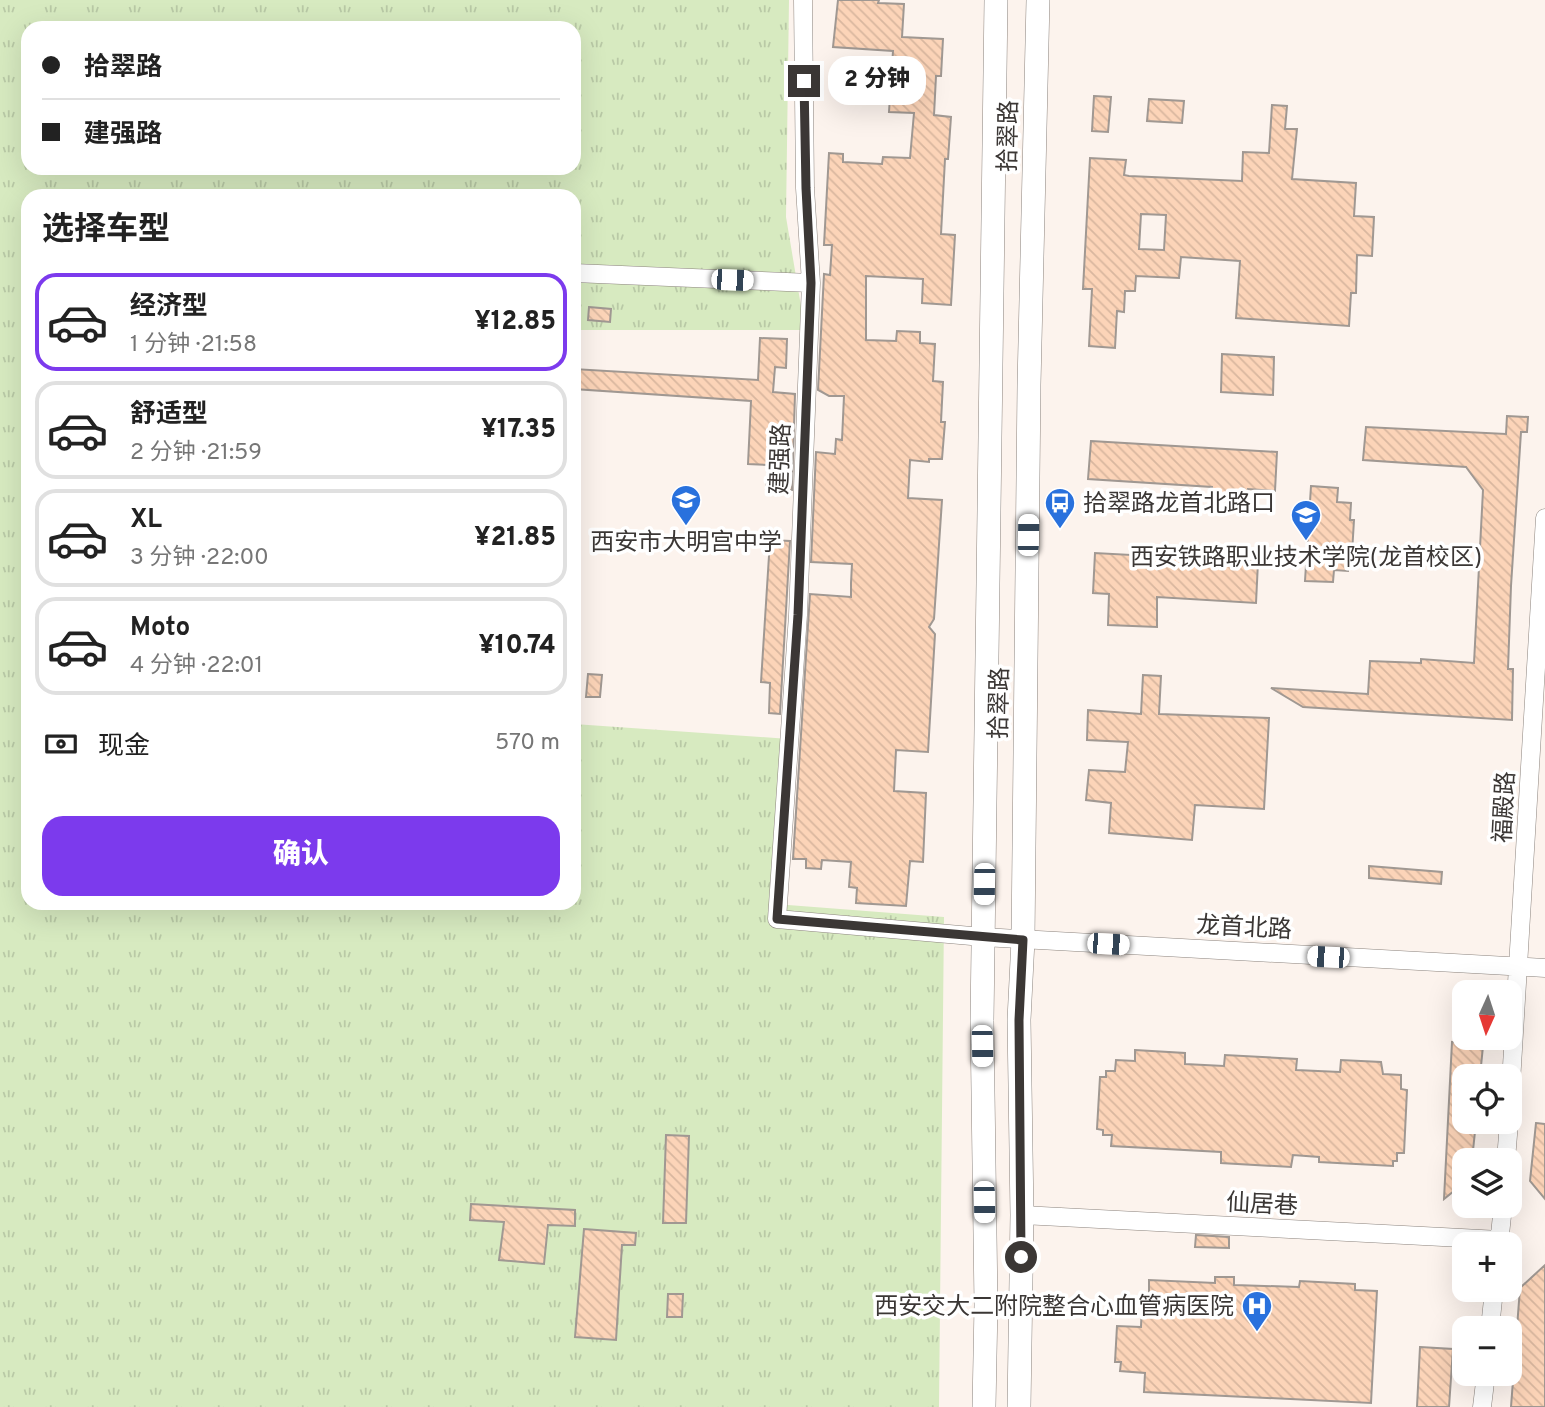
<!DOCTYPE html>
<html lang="zh">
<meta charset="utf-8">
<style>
:root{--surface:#fff;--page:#f2f2f2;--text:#222;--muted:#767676;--line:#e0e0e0;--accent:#7c3aed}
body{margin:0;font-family:Overpass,"Noto Sans SC",sans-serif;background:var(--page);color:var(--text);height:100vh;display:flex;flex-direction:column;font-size:26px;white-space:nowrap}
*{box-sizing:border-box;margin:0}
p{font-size:23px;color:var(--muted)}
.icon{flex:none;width:38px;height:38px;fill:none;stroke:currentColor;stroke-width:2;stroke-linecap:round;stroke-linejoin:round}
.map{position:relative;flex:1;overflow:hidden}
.sheet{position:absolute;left:21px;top:189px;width:560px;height:721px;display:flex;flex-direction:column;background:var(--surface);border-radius:21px;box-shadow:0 7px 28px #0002}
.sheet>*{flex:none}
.guide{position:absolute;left:21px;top:21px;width:560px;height:154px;border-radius:21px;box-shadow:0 7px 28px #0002;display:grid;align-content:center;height:154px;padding:0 21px;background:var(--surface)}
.needle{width:46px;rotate:183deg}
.fabs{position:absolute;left:1452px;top:980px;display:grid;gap:14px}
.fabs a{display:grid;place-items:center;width:70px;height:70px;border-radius:14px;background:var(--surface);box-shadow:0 7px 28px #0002;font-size:35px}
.end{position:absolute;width:32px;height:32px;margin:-16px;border:9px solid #3b3735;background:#fff;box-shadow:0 0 0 4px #fff}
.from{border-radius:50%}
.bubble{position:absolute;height:49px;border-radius:21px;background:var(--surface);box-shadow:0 7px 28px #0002;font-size:23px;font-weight:800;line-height:49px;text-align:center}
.car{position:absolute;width:21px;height:42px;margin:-21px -10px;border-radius:9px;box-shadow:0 0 5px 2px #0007;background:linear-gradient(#fff 24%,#345 0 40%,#fff 0 76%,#345 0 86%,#fff 0)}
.guide b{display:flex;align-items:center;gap:24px;height:66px;font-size:26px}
.guide b+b{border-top:2px solid var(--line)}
.guide i{width:18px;height:18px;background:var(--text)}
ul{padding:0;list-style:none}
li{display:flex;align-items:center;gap:21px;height:98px;margin:0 14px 10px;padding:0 7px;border:4px solid var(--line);border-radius:21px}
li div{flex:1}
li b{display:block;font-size:26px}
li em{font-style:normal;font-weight:800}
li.active{border-color:var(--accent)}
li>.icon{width:63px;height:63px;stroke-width:1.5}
h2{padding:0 21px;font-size:32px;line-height:84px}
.pay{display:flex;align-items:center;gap:18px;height:77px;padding:0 21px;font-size:26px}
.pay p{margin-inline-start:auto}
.primary-button{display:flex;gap:14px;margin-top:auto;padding:14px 21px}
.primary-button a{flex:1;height:80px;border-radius:21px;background:var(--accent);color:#fff;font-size:28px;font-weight:800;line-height:80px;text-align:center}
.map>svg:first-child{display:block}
.park{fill:url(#park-tufts);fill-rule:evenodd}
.building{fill:url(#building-back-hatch);stroke:#a09892;stroke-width:2;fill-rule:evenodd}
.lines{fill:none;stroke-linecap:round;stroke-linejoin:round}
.minor-casing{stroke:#8c847e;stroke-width:19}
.major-casing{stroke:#8c847e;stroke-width:24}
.minor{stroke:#fff;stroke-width:18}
.major{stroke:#fff;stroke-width:23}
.route{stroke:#3b3735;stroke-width:9}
.labels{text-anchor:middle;stroke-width:7;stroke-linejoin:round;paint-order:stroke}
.street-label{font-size:24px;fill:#3b3735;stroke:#fff}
.poi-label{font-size:24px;fill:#3b3735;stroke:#fff}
</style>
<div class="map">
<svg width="1545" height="1407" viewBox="0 0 1545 1407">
<defs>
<pattern id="park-tufts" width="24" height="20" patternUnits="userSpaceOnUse" patternTransform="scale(1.75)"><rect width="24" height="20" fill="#d7eac0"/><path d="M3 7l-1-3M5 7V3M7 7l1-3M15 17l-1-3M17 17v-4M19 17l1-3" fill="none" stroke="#b9c9a6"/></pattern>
<pattern id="building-back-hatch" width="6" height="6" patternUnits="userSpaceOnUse" patternTransform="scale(1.75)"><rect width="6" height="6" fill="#fcd4b8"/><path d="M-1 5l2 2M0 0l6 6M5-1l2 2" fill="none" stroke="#d9b79f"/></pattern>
</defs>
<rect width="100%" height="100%" fill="#fcf3ed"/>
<!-- park -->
<path class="park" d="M 0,0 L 789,0 L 786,217 L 805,330 L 574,330 L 574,196 L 28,196 L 28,903 L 574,903 L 574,724 L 789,739 L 775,904 L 944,917 L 939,1407 L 0,1407 ZM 28,28 L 574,28 L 574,168 L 28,168 Z"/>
<!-- building -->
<path class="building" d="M 838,0 L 879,0 L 878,3 L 904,4 L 902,37 L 943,39 L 941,76 L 936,76 L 934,115 L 951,117 L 948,159 L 945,159 L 941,234 L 955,235 L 951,305 L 922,303 L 923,279 L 866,276 L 866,340 L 896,341 L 897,331 L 920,332 L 920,343 L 935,344 L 933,381 L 943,382 L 941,422 L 945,422 L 942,459 L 929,459 L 929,462 L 910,460 L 908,498 L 942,500 L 934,619 L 929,627 L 935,634 L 928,752 L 896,750 L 894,791 L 926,793 L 923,862 L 910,861 L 906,906 L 856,903 L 857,888 L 849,887 L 851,862 L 822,860 L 821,869 L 806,868 L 806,859 L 793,859 L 810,594 L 851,597 L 851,583 L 852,564 L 811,562 L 816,452 L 835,454 L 836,439 L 842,440 L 844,396 L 829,396 L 818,390 L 824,274 L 830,275 L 832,245 L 824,245 L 829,153 L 843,154 L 843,162 L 882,164 L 883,157 L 910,158 L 914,113 L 889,112 L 893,51 L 833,47 Z
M 1094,96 L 1111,97 L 1108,132 L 1092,131 Z
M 1149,99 L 1184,101 L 1182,123 L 1147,121 Z
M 1272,105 L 1287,106 L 1285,129 L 1297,129 L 1292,179 L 1356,183 L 1354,216 L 1374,217 L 1372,256 L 1357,255 L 1356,293 L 1351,293 L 1349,326 L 1236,318 L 1240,261 L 1181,257 L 1179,278 L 1136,276 L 1135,291 L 1125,291 L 1124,312 L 1117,311 L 1115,348 L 1089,346 L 1092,289 L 1083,289 L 1090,158 L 1126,160 L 1124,175 L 1129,176 L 1242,181 L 1243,152 L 1269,153 ZM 1141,214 L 1166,215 L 1164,250 L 1139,249 Z
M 589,307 L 611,309 L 610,322 L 588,320 Z
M 760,338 L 787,339 L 786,368 L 775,367 L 773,392 L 795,394 L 792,490 L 766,489 L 768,465 L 748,464 L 751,401 L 574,389 L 574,369 L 758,380 Z
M 1222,354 L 1274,357 L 1273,395 L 1221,392 Z
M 1507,416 L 1528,417 L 1527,432 L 1521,432 L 1511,586 L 1508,669 L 1513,669 L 1512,720 L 1303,707 L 1271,688 L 1368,694 L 1370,661 L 1421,663 L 1421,659 L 1474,663 L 1483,490 L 1466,467 L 1363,460 L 1366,427 L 1506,434 Z
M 1091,441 L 1277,452 L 1275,491 L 1248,489 L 1248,495 L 1212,493 L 1212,487 L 1088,479 Z
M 1311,486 L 1338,488 L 1337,502 L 1351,503 L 1350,520 L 1354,520 L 1352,553 L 1349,553 L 1348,571 L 1334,570 L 1333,582 L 1305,581 Z
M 770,540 L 790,541 L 780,714 L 769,713 L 770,683 L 761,682 Z
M 1187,547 L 1201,548 L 1201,558 L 1258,562 L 1256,603 L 1157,597 L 1157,627 L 1108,625 L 1109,594 L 1093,593 L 1095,553 L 1187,558 Z
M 588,674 L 602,675 L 600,697 L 586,697 Z
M 1143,675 L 1161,676 L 1159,714 L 1269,718 L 1264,809 L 1195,805 L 1192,840 L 1109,833 L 1111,803 L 1086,800 L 1089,770 L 1125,772 L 1128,742 L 1087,740 L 1088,710 L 1141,714 Z
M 1369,866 L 1442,872 L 1441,884 L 1369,878 Z
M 1452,1042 L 1483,1046 L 1480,1076 L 1465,1076 L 1465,1122 L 1476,1122 L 1472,1160 L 1465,1160 L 1465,1182 L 1444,1199 Z
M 1135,1050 L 1185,1053 L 1185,1064 L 1224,1066 L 1225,1055 L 1297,1059 L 1296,1070 L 1340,1072 L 1341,1060 L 1381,1062 L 1383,1074 L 1401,1075 L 1401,1089 L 1407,1090 L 1404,1153 L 1397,1153 L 1397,1161 L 1393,1161 L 1393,1166 L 1319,1162 L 1319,1157 L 1293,1155 L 1291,1167 L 1221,1163 L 1221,1152 L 1111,1146 L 1112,1135 L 1103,1135 L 1103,1130 L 1097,1129 L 1100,1077 L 1106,1077 L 1106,1071 L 1115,1071 L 1116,1060 L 1135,1061 Z
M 1536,1123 L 1545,1124 L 1545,1199 L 1530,1181 Z
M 666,1135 L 689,1136 L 686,1223 L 663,1223 Z
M 471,1204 L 575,1210 L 575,1226 L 548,1225 L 544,1264 L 499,1260 L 504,1222 L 470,1220 Z
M 584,1229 L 636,1233 L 635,1245 L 622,1245 L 616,1340 L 575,1337 Z
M 1196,1235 L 1229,1237 L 1229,1248 L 1195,1247 Z
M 1545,1265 L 1545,1407 L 1511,1407 L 1520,1288 Z
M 1215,1277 L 1234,1277 L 1234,1285 L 1299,1287 L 1300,1281 L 1355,1284 L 1355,1290 L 1377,1291 L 1371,1403 L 1144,1392 L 1145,1373 L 1120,1371 L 1121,1362 L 1115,1362 L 1117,1326 L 1141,1327 L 1142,1302 L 1149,1302 L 1149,1280 L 1215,1283 Z
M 668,1294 L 683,1294 L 682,1317 L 667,1317 Z
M 1420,1347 L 1453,1349 L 1449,1407 L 1417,1407 Z"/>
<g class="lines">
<!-- minor casing -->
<g class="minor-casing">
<path id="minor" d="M 803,0 L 805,188 L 811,283 L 798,615 L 777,919 L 983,937 L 1545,968
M 574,273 L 811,283
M 1510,1099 L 1545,518
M 1506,1160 L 1509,1122
M 1022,1215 L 1500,1240
M 1499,1244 L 1503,1206
M 1490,1328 L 1494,1290
M 1482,1407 L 1486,1374"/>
</g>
<!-- major casing -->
<g class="major-casing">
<path id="major" d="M 984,1407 L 986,1305 L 982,1021 L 996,0
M 1019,1407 L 1022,1215 L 1019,1020 L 1023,940 L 1029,385 L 1038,0"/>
</g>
<!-- minor -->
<use href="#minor" class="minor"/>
<!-- major -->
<use href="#major" class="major"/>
</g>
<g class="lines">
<!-- route -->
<path class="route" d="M 804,81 L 806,188 L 811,283 L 798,615 L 777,919 L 1023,940 L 1019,1020 L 1021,1257"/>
</g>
<!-- icons -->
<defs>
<g id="school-pin" transform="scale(1.575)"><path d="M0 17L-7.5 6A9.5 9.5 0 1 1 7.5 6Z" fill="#2971dd" stroke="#fff"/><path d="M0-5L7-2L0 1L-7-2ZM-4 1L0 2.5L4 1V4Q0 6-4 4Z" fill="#fff"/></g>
<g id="bus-pin" transform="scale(1.575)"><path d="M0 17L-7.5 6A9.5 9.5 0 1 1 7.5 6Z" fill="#2971dd" stroke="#fff"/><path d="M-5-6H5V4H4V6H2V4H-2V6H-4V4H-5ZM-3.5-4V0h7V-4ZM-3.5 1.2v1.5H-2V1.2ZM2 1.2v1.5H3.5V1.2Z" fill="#fff"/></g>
<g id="university-pin" transform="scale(1.575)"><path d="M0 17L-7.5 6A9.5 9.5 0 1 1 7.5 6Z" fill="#2971dd" stroke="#fff"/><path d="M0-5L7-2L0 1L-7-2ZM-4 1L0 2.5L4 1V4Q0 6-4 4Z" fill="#fff"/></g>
<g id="hospital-pin" transform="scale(1.575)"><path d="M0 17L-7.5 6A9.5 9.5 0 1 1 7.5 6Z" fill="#2971dd" stroke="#fff"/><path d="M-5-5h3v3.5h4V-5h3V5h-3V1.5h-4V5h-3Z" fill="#fff"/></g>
</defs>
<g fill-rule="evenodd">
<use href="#school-pin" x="686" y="500"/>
<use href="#bus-pin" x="1060" y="503"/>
<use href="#university-pin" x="1306" y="515"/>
<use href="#hospital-pin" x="1257" y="1306"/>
</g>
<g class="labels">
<!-- street labels -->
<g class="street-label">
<text transform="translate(1008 136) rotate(-89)" y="8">拾翠路</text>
<text transform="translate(780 459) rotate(-88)" y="8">建强路</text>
<text transform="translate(999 703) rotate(-89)" y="8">拾翠路</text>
<text transform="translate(1504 807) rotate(-87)" y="8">福殿路</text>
<text transform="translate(1244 927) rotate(3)" y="8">龙首北路</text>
<text transform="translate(1262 1204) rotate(3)" y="8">仙居巷</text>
</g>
<!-- poi labels -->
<g class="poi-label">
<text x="1083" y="511" text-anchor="start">拾翠路龙首北路口</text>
<text x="686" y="550">西安市大明宫中学</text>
<text x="1306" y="565">西安铁路职业技术学院(龙首校区)</text>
<text x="1234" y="1314" text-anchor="end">西安交大二附院整合心血管病医院</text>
</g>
</g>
</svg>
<div class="fabs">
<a><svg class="needle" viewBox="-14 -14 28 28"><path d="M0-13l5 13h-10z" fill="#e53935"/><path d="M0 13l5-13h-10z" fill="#767676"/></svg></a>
<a><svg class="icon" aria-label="locate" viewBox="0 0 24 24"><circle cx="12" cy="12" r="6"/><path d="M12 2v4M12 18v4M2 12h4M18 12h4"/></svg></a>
<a><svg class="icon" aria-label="layers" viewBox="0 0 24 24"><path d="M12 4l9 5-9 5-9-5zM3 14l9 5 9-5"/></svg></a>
<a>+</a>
<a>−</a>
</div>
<i class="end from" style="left:1021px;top:1257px"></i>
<i class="end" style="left:804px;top:81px"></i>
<div class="bubble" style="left:828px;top:56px;width:98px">2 分钟</div>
<i class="car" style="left:732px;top:280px;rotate:92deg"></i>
<i class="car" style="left:1028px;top:535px;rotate:1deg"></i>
<i class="car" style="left:984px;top:884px;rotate:181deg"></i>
<i class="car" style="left:1108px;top:944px;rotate:93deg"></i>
<i class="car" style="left:1328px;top:957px;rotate:273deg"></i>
<i class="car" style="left:982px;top:1046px;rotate:179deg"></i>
<i class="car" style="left:984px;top:1202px;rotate:179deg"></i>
<div class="guide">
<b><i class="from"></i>拾翠路</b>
<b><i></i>建强路</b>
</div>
<section class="sheet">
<h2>选择车型</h2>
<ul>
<li class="active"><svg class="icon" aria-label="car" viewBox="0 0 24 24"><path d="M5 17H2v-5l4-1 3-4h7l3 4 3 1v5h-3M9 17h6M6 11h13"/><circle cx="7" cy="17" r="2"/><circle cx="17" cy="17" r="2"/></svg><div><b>经济型</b><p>1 分钟 · 21:58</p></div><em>¥12.85</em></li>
<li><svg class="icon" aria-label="car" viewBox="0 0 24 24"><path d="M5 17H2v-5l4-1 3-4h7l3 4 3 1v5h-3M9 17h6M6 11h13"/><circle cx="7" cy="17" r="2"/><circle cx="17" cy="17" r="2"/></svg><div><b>舒适型</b><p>2 分钟 · 21:59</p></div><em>¥17.35</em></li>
<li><svg class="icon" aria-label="car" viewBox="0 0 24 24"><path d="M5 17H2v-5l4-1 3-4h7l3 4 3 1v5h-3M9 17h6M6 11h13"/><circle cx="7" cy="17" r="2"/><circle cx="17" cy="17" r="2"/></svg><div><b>XL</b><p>3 分钟 · 22:00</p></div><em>¥21.85</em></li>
<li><svg class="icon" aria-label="car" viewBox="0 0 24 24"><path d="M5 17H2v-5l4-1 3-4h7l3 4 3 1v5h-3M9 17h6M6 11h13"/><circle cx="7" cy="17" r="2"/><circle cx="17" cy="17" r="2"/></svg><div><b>Moto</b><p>4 分钟 · 22:01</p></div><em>¥10.74</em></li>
</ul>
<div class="pay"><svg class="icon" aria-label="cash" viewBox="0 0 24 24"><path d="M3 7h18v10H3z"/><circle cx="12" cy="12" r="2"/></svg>现金<p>570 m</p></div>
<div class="primary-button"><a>确认</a></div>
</section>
</div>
